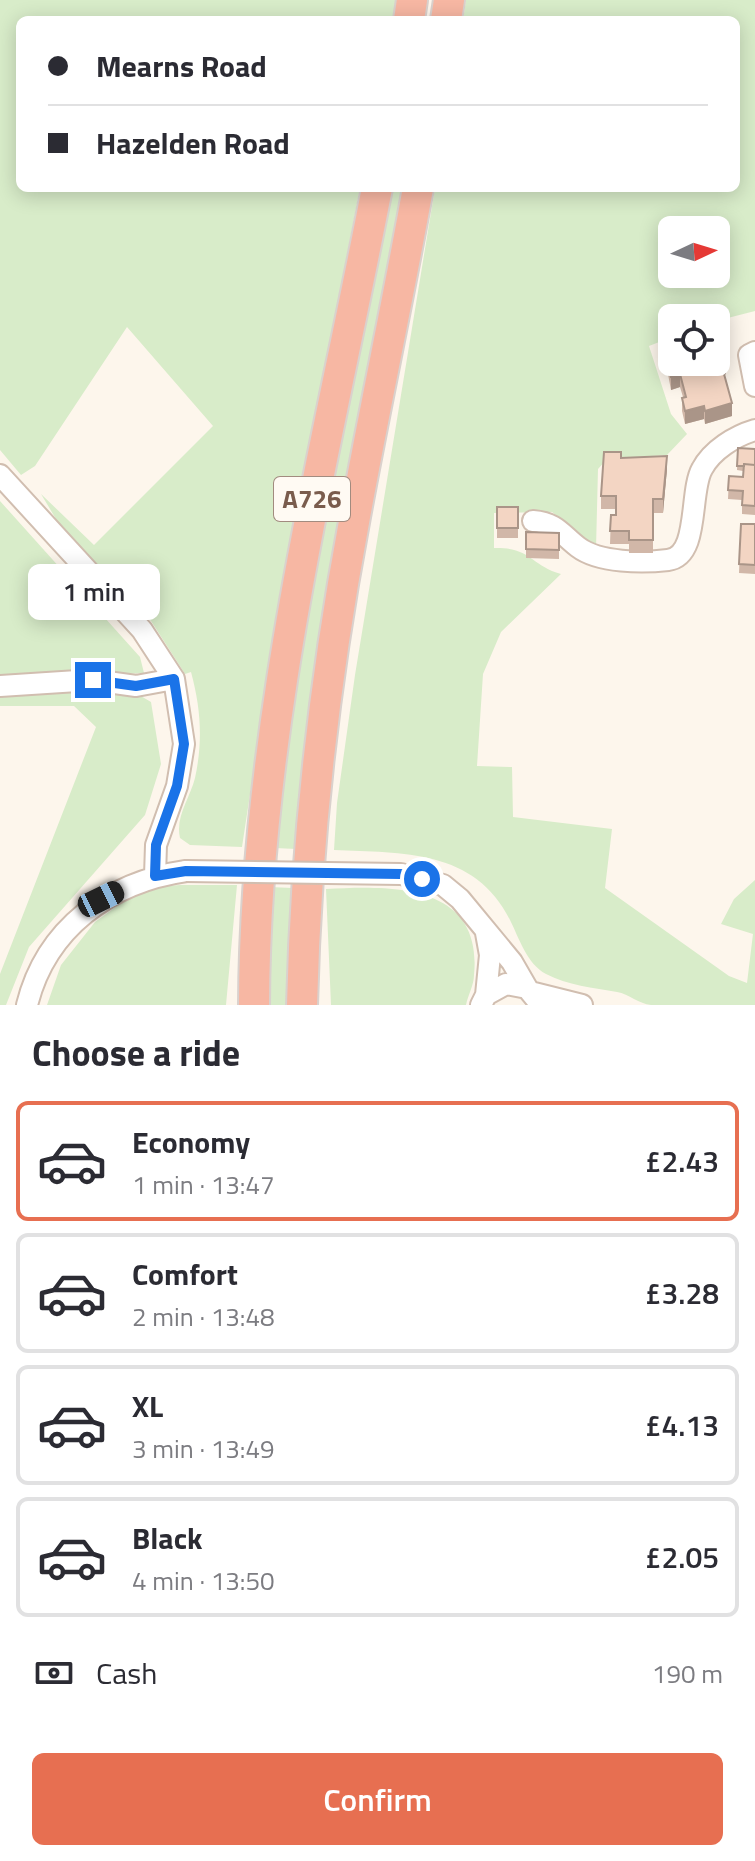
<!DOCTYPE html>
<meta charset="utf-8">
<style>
:root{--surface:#fff;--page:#f7f7f7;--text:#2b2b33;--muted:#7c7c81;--line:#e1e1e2;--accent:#e76f51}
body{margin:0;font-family:"Titillium Web",sans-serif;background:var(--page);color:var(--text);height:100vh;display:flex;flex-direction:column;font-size:30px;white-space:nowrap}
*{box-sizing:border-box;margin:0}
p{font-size:26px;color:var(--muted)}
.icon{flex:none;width:44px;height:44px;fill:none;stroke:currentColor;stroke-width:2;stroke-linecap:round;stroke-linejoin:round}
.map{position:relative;height:1005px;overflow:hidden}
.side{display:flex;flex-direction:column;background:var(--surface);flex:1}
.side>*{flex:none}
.guide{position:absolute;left:16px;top:16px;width:724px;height:176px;border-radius:12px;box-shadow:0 4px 20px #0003;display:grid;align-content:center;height:176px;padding:0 32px;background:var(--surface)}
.needle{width:52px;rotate:86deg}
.tools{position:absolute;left:658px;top:216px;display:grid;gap:16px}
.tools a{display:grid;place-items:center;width:72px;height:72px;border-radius:12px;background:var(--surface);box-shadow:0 4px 20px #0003;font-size:40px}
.end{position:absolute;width:36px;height:36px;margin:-18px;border:10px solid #1a73e8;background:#fff;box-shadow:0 0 0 4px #fff}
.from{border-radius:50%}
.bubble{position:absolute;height:56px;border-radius:12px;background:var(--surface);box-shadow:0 4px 20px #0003;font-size:26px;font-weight:600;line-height:56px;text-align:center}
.car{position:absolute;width:24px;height:48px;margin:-24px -12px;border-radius:10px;box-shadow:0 0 6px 2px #0007;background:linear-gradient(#222 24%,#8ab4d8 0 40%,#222 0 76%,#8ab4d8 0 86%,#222 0)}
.guide b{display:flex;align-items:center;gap:28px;height:76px;font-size:30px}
.guide b+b{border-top:2px solid var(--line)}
.guide i{width:20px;height:20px;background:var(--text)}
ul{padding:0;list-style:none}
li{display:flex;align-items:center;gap:24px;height:120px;margin:0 16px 12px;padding:0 16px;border:4px solid var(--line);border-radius:12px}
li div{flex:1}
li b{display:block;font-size:30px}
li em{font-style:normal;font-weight:600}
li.on{border-color:var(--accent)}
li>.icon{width:72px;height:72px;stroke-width:1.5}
h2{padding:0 32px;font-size:36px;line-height:96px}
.pay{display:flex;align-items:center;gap:20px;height:88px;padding:0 32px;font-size:30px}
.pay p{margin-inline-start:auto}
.cta{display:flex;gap:16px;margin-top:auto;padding:16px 32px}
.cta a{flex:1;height:92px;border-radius:12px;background:var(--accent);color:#fff;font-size:32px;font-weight:600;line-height:92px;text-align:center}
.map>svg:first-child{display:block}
.green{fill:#d8ecc9;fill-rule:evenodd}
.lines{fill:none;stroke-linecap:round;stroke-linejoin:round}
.minor-casing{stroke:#d1beb0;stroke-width:24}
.highway-casing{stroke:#dad1cd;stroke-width:34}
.minor{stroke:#fff;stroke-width:20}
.highway{stroke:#f7b7a3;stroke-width:30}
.minor-bridge-casing{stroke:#d1beb0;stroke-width:24;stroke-linecap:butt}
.minor-bridge{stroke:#fff;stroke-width:20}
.wall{fill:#d1b7a8}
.shaded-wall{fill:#aa9588}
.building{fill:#f3d5c3;stroke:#aa9588;stroke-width:2}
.route{stroke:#1a73e8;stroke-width:10}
.labels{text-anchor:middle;stroke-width:6;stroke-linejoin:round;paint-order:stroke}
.shield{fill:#fffaf3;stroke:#a28b7f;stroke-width:2}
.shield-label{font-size:26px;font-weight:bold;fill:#7a5c4d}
</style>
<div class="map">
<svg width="755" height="1005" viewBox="0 0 755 1005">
<rect width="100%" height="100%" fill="#fdf6ec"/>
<!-- green -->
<path class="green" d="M 0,0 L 397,0 L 393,20 L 20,20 L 20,188 L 360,188 L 279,604 L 242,847 L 190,845 L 180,838 C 175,817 190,798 195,778 C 203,741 201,709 191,672 L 185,674 L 151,621 L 65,534 L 41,494 L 94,545 L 213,426 L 127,327 L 35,466 L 21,475 L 0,450 Z
M 466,0 L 755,0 L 755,311 L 716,321 L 672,318 L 672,337 L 649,346 L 671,414 L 687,434 L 667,455 L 607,459 L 598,469 L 596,549 L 552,512 L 494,513 L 494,548 C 531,547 530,565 561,574 L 501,632 L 483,674 L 477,766 L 512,767 L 513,817 L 612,829 L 605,888 L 729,976 L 747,983 L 753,934 L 721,924 L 734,899 L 755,880 L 755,1005 C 721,1005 685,1005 651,1005 C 639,1004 629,994 617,992 C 594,988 567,985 546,974 C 527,964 519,938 510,920 C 475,849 402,853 334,850 L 337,803 L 355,675 L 435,188 L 736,188 L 736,20 L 463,20 ZM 672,230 L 716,230 L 716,274 L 672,274 Z
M 391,188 L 402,188 L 348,480 L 296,849 L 275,848 C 302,626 345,407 391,188 Z
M 0,501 L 140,657 L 144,673 L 105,675 L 151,702 L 161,764 L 145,815 L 29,947 L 6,1005 L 0,1005 L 0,974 L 96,727 L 74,706 L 0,706 Z
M 180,885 L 237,885 L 226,1005 L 47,1005 L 61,965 L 95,922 L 142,888 Z
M 270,887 L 292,888 L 286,1005 L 267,1005 Z
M 326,889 C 393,885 483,884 474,975 C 474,985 468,995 466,1005 L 331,1005 Z"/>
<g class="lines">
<!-- minor casing -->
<g class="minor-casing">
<path id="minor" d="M 755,352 L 749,355 L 755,386
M 0,475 L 142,630 L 174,679 L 184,744 L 177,786 L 156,845 L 155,876
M 533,521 C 557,523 561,534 578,547 C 599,563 643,563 668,560 C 700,556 689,492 702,469 C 712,450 735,436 755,430
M 0,686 L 93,680 L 136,686 L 174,679
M 401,874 L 443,885 L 460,899 L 512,962 L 527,988
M 486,933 L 490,955 L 486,995
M 534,993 L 582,1005
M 27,1005 C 46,928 110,882 186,871
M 481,1005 L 486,995 L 506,984 L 527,988 L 541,1005"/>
</g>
<!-- highway casing -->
<g class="highway-casing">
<path id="highway" d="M 409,20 L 412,0
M 446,20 L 449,0
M 254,1005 C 255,727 325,458 377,188
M 302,1005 C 306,843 324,682 354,522 C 374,411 398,300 418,188"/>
</g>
<!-- minor -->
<use href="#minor" class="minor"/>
<!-- highway -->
<use href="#highway" class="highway"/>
<!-- minor-bridge casing -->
<g class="minor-bridge-casing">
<path id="minor-bridge" d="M 186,871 L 401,874"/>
</g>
<!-- minor-bridge -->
<use href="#minor-bridge" class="minor-bridge"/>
</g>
<!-- wall -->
<path class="wall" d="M 663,335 L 726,374 L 724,375 L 732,416 L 705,424 L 704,419 L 685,424 L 682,411 L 682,398 L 683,397 L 680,387 L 671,390 L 663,348 Z
M 738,448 L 755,449 L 755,515 L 742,514 L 742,500 L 728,499 L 729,476 L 743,477 L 743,471 L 737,470 Z
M 621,458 L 667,469 L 663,513 L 653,513 L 653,553 L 629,553 L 629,544 L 610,544 L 611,515 L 616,515 L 616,509 L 601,509 L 601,496 Z
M 497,507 L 518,507 L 518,538 L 497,538 Z
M 741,524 L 755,524 L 755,574 L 739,573 Z
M 526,532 L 559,533 L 559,559 L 526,558 Z"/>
<!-- shaded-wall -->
<path class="shaded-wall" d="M 726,361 L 726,374 L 721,376 L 721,363 Z
M 680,374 L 680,387 L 671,390 L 671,377 Z
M 732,403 L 732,416 L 705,424 L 705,411 Z
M 704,406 L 704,419 L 685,424 L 685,411 Z
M 667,456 L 667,469 L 663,513 L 663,499 Z"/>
<!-- building -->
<path class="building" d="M 718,320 L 726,361 L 721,363 L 732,403 L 705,411 L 704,406 L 685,411 L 682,398 L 686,397 L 680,374 L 671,377 L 663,335 L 672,332 L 672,362 L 716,362 L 716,321 Z
M 738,448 L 755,449 L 755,465 L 744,464 L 744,466 L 737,466 Z
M 604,452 L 621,452 L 621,458 L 667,456 L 663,499 L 653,499 L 653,540 L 629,540 L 629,531 L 610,531 L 611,515 L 616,515 L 616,496 L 601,496 Z
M 744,464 L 755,465 L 755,506 L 742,505 L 743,491 L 728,490 L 729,476 L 743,477 Z
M 497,507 L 518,507 L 518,528 L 497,528 Z
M 741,524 L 755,524 L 755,565 L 739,564 Z
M 526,532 L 559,533 L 559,550 L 526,549 Z"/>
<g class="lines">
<!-- route -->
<path class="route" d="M 93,680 L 136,686 L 174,679 L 184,744 L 177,786 L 156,845 L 155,876 L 186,871 L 401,874 L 422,879"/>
</g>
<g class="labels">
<!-- shield labels -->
<rect class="shield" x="274" y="477" width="76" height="44" rx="6"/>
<g class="shield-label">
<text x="312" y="508">A726</text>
</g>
</g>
</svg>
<div class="tools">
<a><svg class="needle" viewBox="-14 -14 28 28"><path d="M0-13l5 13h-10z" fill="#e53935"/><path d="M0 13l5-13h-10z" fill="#7c7c81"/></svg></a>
<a><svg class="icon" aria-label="locate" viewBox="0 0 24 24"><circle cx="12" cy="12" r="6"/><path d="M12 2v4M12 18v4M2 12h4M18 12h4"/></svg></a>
</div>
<i class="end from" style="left:422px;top:879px"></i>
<i class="end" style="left:93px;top:680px"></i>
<div class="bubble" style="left:28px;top:564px;width:132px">1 min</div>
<i class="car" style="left:101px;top:899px;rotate:64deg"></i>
<div class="guide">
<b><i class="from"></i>Mearns Road</b>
<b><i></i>Hazelden Road</b>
</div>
</div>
<section class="side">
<h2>Choose a ride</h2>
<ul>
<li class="on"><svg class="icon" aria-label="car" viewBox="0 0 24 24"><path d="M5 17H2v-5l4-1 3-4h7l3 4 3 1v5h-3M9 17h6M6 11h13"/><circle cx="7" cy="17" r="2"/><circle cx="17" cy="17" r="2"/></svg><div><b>Economy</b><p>1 min · 13:47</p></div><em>£2.43</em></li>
<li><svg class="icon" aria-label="car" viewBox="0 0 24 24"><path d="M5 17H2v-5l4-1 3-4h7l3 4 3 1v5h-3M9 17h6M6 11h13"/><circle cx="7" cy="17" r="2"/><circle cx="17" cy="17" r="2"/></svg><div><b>Comfort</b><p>2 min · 13:48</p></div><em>£3.28</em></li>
<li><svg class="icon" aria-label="car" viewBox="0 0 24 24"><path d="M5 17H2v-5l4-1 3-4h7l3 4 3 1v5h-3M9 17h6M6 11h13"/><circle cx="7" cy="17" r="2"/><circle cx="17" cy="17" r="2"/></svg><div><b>XL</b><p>3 min · 13:49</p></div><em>£4.13</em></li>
<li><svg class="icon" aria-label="car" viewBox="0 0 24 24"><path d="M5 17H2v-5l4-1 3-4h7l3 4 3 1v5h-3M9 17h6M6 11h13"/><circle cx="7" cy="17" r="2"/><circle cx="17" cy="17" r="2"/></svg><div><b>Black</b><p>4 min · 13:50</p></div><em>£2.05</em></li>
</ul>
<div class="pay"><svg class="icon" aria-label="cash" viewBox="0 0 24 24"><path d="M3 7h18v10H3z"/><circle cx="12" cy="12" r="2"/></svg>Cash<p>190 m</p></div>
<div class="cta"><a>Confirm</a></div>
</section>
